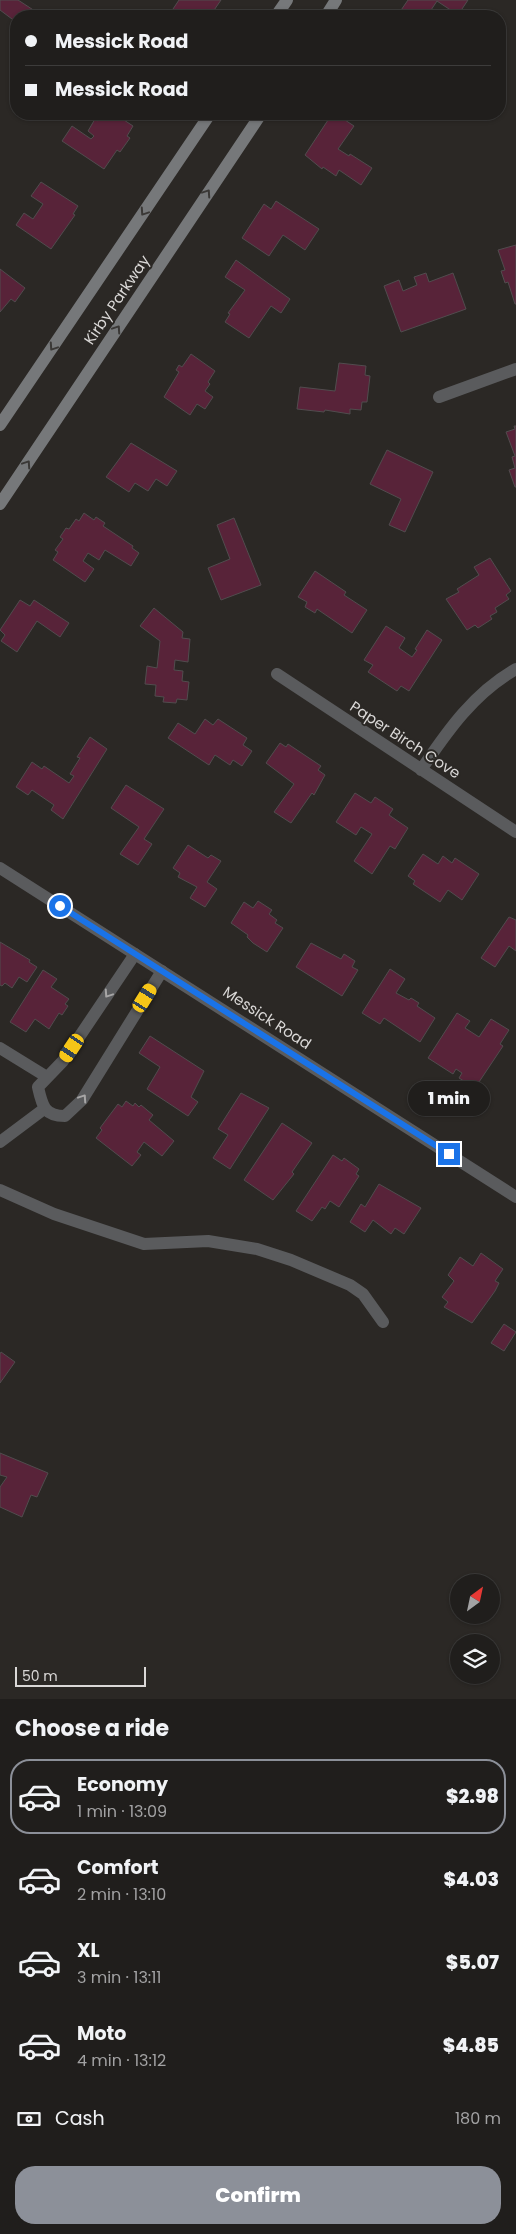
<!DOCTYPE html>
<meta charset="utf-8">
<style>
:root{--surface:#201e1c;--page:#2d2b29;--text:#f1f3f6;--muted:#a2a2a3;--line:#3d3c3b;--accent:#8c9099}
body{margin:0;font-family:Poppins,sans-serif;background:var(--page);color:var(--text);height:100vh;display:flex;flex-direction:column;font-size:19px;white-space:nowrap}
*{box-sizing:border-box;margin:0}
p{font-size:16px;color:var(--muted)}
.icon{flex:none;width:28px;height:28px;fill:none;stroke:currentColor;stroke-width:2;stroke-linecap:round;stroke-linejoin:round}
.map{position:relative;height:1699px;overflow:hidden}
.details{display:flex;flex-direction:column;background:var(--surface);flex:1}
.details>*{flex:none}
.hud{position:absolute;left:10px;top:10px;width:496px;height:110px;border-radius:20px;box-shadow:0 1px 4px #0004,0 0 0 1px var(--line);display:grid;align-content:center;height:110px;padding:0 15px;background:var(--surface)}
.needle{width:32px;rotate:33deg}
.tools{position:absolute;left:450px;top:1574px;display:grid;gap:10px}
.tools a{display:grid;place-items:center;width:50px;height:50px;border-radius:50%;background:var(--surface);box-shadow:0 1px 4px #0004,0 0 0 1px var(--line);font-size:25px}
.scale{position:absolute;left:15px;bottom:12px;width:131px;box-sizing:border-box;padding-left:5px;border:2px solid #dad8d7;border-top:0;font-size:14px;line-height:18px;white-space:nowrap;color:#dad8d7;-webkit-text-stroke:4px #2b2825;paint-order:stroke}
.end{position:absolute;width:22px;height:22px;margin:-11px;border:6px solid #1a73e8;background:#fff;box-shadow:0 0 0 2px #fff}
.from{border-radius:50%}
.bubble{position:absolute;height:35px;border-radius:18px;background:var(--surface);box-shadow:0 1px 4px #0004,0 0 0 1px var(--line);font-size:16px;font-weight:800;line-height:35px;text-align:center}
.car{position:absolute;width:15px;height:30px;margin:-15px -8px;border-radius:6px;box-shadow:0 0 4px 1px #0007;background:linear-gradient(#f5c518 24%,#345 0 40%,#f5c518 0 76%,#345 0 86%,#f5c518 0)}
.hud b{display:flex;align-items:center;gap:18px;height:48px;font-size:19px}
.hud b+b{border-top:1px solid var(--line)}
.hud i{width:12px;height:12px;background:var(--text)}
ul{padding:0;list-style:none}
li{display:flex;align-items:center;gap:15px;height:75px;margin:0 10px 8px;padding:0 5px;border:2px solid transparent;border-radius:20px}
li div{flex:1}
li b{display:block;font-size:19px}
li em{font-style:normal;font-weight:800}
li.on{border-color:var(--accent)}
li>.icon{width:45px;height:45px;stroke-width:1.5}
h2{padding:0 15px;font-size:22px;line-height:60px}
.pay{display:flex;align-items:center;gap:12px;height:55px;padding:0 15px;font-size:19px}
.pay p{margin-inline-start:auto}
.primary-button{display:flex;gap:10px;margin-top:auto;padding:10px 15px}
.primary-button a{flex:1;height:58px;border-radius:20px;background:var(--accent);color:#fff;font-size:20px;font-weight:800;line-height:58px;text-align:center}
.map>svg:first-child{display:block}
.building{fill:#582339;stroke:#514c4e}
.lines{fill:none;stroke-linecap:round;stroke-linejoin:round}
.minor{stroke:#5a5b5d;stroke-width:12}
.tertiary{stroke:#5a5b5d;stroke-width:12}
.secondary{stroke:#76787a;stroke-width:12}
.oneway{stroke:#3a3836}
.oneway2{stroke:#a7a6a6}
.route{stroke:#1a73e8;stroke-width:6}
.labels{text-anchor:middle;stroke-width:4;stroke-linejoin:round;paint-order:stroke}
.street-label{font-size:15px;fill:#dad8d7;stroke:#2b2825}
</style>
<div class="map">
<svg width="516" height="1699" viewBox="0 0 516 1699">
<rect width="100%" height="100%" fill="#2b2825"/>
<!-- building -->
<path class="building" d="M 0,0 L 18,0 L 38,13 L 35,16 L 16,16 L 16,22 L 0,10 Z
M 179,0 L 221,0 L 210,16 L 170,16 L 169,15 Z
M 408,0 L 468,0 L 458,15 L 437,1 L 427,16 L 397,16 Z
M 103,114 L 115,114 L 133,126 L 127,136 L 130,138 L 120,152 L 117,150 L 104,169 L 62,141 L 72,126 L 91,139 L 94,136 L 88,131 L 95,119 L 98,121 Z
M 332,114 L 336,114 L 354,126 L 338,149 L 349,156 L 350,154 L 372,168 L 361,185 L 339,170 L 336,176 L 323,167 L 322,169 L 305,155 Z
M 41,182 L 78,206 L 73,214 L 75,215 L 51,249 L 16,225 L 24,213 L 33,219 L 43,204 L 31,196 Z
M 276,201 L 319,229 L 305,250 L 283,235 L 269,256 L 242,238 L 264,204 L 271,209 Z
M 516,245 L 516,304 L 515,304 L 508,282 L 505,283 L 501,271 L 505,270 L 498,250 Z
M 236,260 L 290,299 L 281,313 L 271,306 L 249,338 L 225,322 L 230,314 L 228,313 L 245,290 L 225,277 Z
M 0,269 L 25,288 L 15,302 L 11,299 L 0,312 Z
M 426,273 L 429,282 L 453,273 L 466,309 L 401,332 L 384,286 L 399,280 L 403,291 L 417,285 L 414,277 Z
M 191,354 L 215,371 L 208,382 L 210,384 L 205,391 L 213,397 L 205,409 L 197,404 L 190,415 L 164,397 L 179,372 L 176,370 L 179,365 L 182,367 Z
M 339,363 L 366,366 L 365,375 L 370,376 L 367,402 L 362,402 L 361,410 L 350,409 L 350,414 L 325,410 L 324,412 L 297,409 L 300,387 L 335,391 Z
M 514,426 L 516,426 L 516,487 L 515,487 L 509,470 L 515,468 L 512,457 L 515,456 L 506,432 L 515,429 Z
M 131,443 L 177,471 L 167,486 L 156,479 L 148,491 L 135,483 L 129,492 L 106,477 Z
M 387,450 L 433,472 L 405,532 L 389,525 L 401,499 L 370,484 Z
M 84,513 L 94,520 L 96,517 L 105,523 L 103,526 L 133,546 L 132,548 L 139,553 L 131,566 L 105,550 L 99,560 L 88,553 L 83,561 L 94,569 L 85,582 L 53,560 L 58,552 L 55,550 L 63,539 L 60,537 L 66,528 L 69,529 L 76,519 L 79,521 Z
M 234,518 L 261,585 L 221,600 L 208,568 L 230,559 L 217,525 Z
M 490,558 L 511,591 L 506,595 L 509,599 L 495,608 L 497,612 L 490,616 L 492,619 L 478,628 L 475,625 L 467,630 L 446,599 L 459,592 L 457,589 L 479,575 L 474,567 Z
M 315,571 L 346,592 L 344,595 L 367,610 L 352,633 L 317,609 L 315,613 L 305,607 L 307,602 L 298,597 Z
M 20,600 L 30,606 L 34,600 L 69,623 L 60,637 L 37,621 L 17,652 L 1,641 L 5,635 L 0,630 Z
M 154,608 L 183,632 L 182,638 L 190,639 L 188,662 L 175,660 L 174,670 L 183,671 L 182,681 L 189,682 L 187,700 L 177,699 L 176,703 L 163,702 L 164,697 L 155,696 L 156,685 L 145,684 L 147,666 L 157,668 L 160,641 L 140,626 Z
M 386,626 L 405,638 L 399,648 L 412,657 L 417,650 L 415,649 L 427,630 L 442,640 L 409,691 L 401,686 L 397,691 L 368,672 L 373,665 L 364,660 Z
M 205,719 L 213,725 L 218,719 L 247,738 L 243,745 L 252,751 L 242,766 L 233,760 L 230,765 L 215,755 L 209,765 L 168,738 L 178,723 L 195,734 Z
M 90,737 L 107,749 L 63,819 L 51,810 L 54,805 L 32,790 L 28,795 L 16,787 L 32,762 L 42,769 L 44,766 L 69,783 L 74,776 L 70,774 L 80,758 L 77,757 Z
M 280,743 L 286,747 L 288,744 L 321,766 L 318,770 L 325,775 L 314,795 L 312,793 L 291,823 L 274,812 L 294,784 L 266,763 Z
M 126,785 L 164,809 L 144,839 L 152,844 L 138,865 L 120,854 L 139,827 L 111,808 Z
M 355,793 L 371,803 L 375,797 L 393,809 L 389,815 L 408,828 L 395,849 L 390,846 L 372,874 L 354,861 L 372,834 L 361,827 L 356,835 L 336,822 Z
M 188,845 L 208,858 L 211,855 L 221,861 L 207,882 L 217,889 L 205,907 L 190,898 L 197,887 L 178,877 L 180,873 L 173,868 Z
M 423,854 L 438,864 L 443,856 L 452,863 L 455,858 L 479,874 L 462,900 L 448,890 L 440,902 L 413,884 L 415,881 L 408,876 Z
M 258,901 L 272,910 L 269,914 L 277,920 L 275,923 L 283,928 L 267,952 L 253,943 L 247,937 L 248,935 L 231,923 L 244,902 L 253,908 Z
M 509,917 L 516,920 L 516,951 L 509,946 L 495,967 L 481,958 Z
M 0,942 L 30,960 L 29,962 L 37,967 L 27,982 L 19,977 L 12,988 L 5,983 L 2,986 L 0,985 Z
M 311,943 L 341,959 L 344,954 L 355,961 L 352,967 L 358,970 L 342,996 L 296,967 Z
M 390,969 L 405,979 L 396,993 L 409,1000 L 411,998 L 419,1003 L 417,1006 L 435,1018 L 420,1042 L 384,1018 L 380,1024 L 362,1013 Z
M 43,970 L 57,979 L 51,987 L 69,999 L 65,1004 L 68,1006 L 62,1015 L 59,1013 L 49,1029 L 35,1019 L 26,1032 L 10,1022 Z
M 457,1013 L 470,1021 L 465,1028 L 479,1037 L 491,1019 L 509,1030 L 500,1044 L 503,1046 L 475,1088 L 459,1078 L 462,1073 L 456,1069 L 453,1074 L 428,1058 Z
M 150,1036 L 204,1071 L 191,1097 L 198,1102 L 188,1116 L 147,1089 L 160,1067 L 139,1053 Z
M 241,1093 L 269,1108 L 230,1169 L 213,1158 L 228,1135 L 218,1129 Z
M 126,1101 L 133,1106 L 135,1103 L 139,1107 L 141,1105 L 153,1115 L 149,1120 L 174,1141 L 162,1156 L 144,1142 L 137,1152 L 141,1155 L 132,1166 L 96,1138 L 102,1130 L 100,1128 L 118,1104 L 122,1107 Z
M 282,1123 L 312,1143 L 292,1172 L 294,1174 L 273,1200 L 244,1180 Z
M 333,1155 L 342,1161 L 344,1158 L 359,1169 L 356,1174 L 359,1176 L 339,1207 L 330,1201 L 325,1209 L 322,1207 L 312,1221 L 296,1211 Z
M 379,1184 L 421,1208 L 404,1234 L 395,1228 L 391,1234 L 373,1220 L 365,1232 L 350,1222 L 361,1204 L 365,1207 Z
M 481,1253 L 503,1269 L 495,1281 L 499,1283 L 495,1291 L 472,1323 L 444,1307 L 448,1302 L 442,1297 L 454,1281 L 448,1275 L 460,1257 L 473,1266 Z
M 504,1324 L 516,1332 L 504,1351 L 491,1343 Z
M 1,1352 L 15,1362 L 0,1383 L 0,1354 Z
M 0,1453 L 48,1473 L 37,1497 L 31,1495 L 22,1517 L 0,1507 L 0,1487 L 7,1477 L 0,1475 Z"/>
<g class="lines">
<!-- minor -->
<path class="minor" d="M 439,397 L 516,369
M 277,674 L 516,832
M 421,770 C 448,730 474,693 516,669
M 135,954 L 63,1061 L 38,1087 C 42,1105 44,1116 65,1116 L 82,1100 L 162,971
M 0,1048 L 47,1077
M 0,1142 L 44,1109
M 0,1190 L 54,1214 L 144,1244 L 208,1241 L 257,1249 L 291,1260 L 350,1285 L 363,1294 L 383,1322"/>
<!-- tertiary -->
<path class="tertiary" d="M 0,868 L 516,1197"/>
<!-- secondary -->
<path class="secondary" d="M 276,16 L 287,0
M 326,16 L 336,0
M 0,425 L 210,114
M 0,504 L 261,114"/>
</g>
<!-- one-way arrows -->
<defs><path id="oneway-chevron" d="M-2-3.5L2.5 0L-2 3.5" fill="none" stroke-width="1.6" stroke-linecap="round" stroke-linejoin="round" transform="scale(1.25)"/></defs>
<g class="oneway">
<use href="#oneway-chevron" transform="translate(207 193) rotate(-56)"/>
<use href="#oneway-chevron" transform="translate(144 212) rotate(124)"/>
<use href="#oneway-chevron" transform="translate(117 329) rotate(-56)"/>
<use href="#oneway-chevron" transform="translate(53 347) rotate(124)"/>
<use href="#oneway-chevron" transform="translate(27 464) rotate(-56)"/>
</g>
<g class="oneway2">
<use href="#oneway-chevron" transform="translate(108 994) rotate(124)"/>
<use href="#oneway-chevron" transform="translate(83 1098) rotate(-56)"/>
</g>
<g class="lines">
<!-- route -->
<path class="route" d="M 60,906 L 449,1154"/>
</g>
<g class="labels">
<!-- street labels -->
<g class="street-label">
<text transform="translate(117 300) rotate(-56)" y="5">Kirby Parkway</text>
<text transform="translate(405 740) rotate(33)" y="5">Paper Birch Cove</text>
<text transform="translate(267 1018) rotate(33)" y="5">Messick Road</text>
</g>
</g>
</svg>
<div class="tools">
<a><svg class="needle" viewBox="-14 -14 28 28"><path d="M0-13l5 13h-10z" fill="#e53935"/><path d="M0 13l5-13h-10z" fill="#a2a2a3"/></svg></a>
<a><svg class="icon" aria-label="layers" viewBox="0 0 24 24"><path d="M12 4l9 5-9 5-9-5zM3 14l9 5 9-5"/></svg></a>
</div>
<div class="scale">50 m</div>
<i class="end from" style="left:60px;top:906px"></i>
<i class="end" style="left:449px;top:1154px"></i>
<div class="bubble" style="left:408px;top:1081px;width:82px">1 min</div>
<i class="car" style="left:145px;top:998px;rotate:32deg"></i>
<i class="car" style="left:72px;top:1048px;rotate:214deg"></i>
<div class="hud">
<b><i class="from"></i>Messick Road</b>
<b><i></i>Messick Road</b>
</div>
</div>
<section class="details">
<h2>Choose a ride</h2>
<ul>
<li class="on"><svg class="icon" aria-label="car" viewBox="0 0 24 24"><path d="M5 17H2v-5l4-1 3-4h7l3 4 3 1v5h-3M9 17h6M6 11h13"/><circle cx="7" cy="17" r="2"/><circle cx="17" cy="17" r="2"/></svg><div><b>Economy</b><p>1 min · 13:09</p></div><em>$2.98</em></li>
<li><svg class="icon" aria-label="car" viewBox="0 0 24 24"><path d="M5 17H2v-5l4-1 3-4h7l3 4 3 1v5h-3M9 17h6M6 11h13"/><circle cx="7" cy="17" r="2"/><circle cx="17" cy="17" r="2"/></svg><div><b>Comfort</b><p>2 min · 13:10</p></div><em>$4.03</em></li>
<li><svg class="icon" aria-label="car" viewBox="0 0 24 24"><path d="M5 17H2v-5l4-1 3-4h7l3 4 3 1v5h-3M9 17h6M6 11h13"/><circle cx="7" cy="17" r="2"/><circle cx="17" cy="17" r="2"/></svg><div><b>XL</b><p>3 min · 13:11</p></div><em>$5.07</em></li>
<li><svg class="icon" aria-label="car" viewBox="0 0 24 24"><path d="M5 17H2v-5l4-1 3-4h7l3 4 3 1v5h-3M9 17h6M6 11h13"/><circle cx="7" cy="17" r="2"/><circle cx="17" cy="17" r="2"/></svg><div><b>Moto</b><p>4 min · 13:12</p></div><em>$4.85</em></li>
</ul>
<div class="pay"><svg class="icon" aria-label="cash" viewBox="0 0 24 24"><path d="M3 7h18v10H3z"/><circle cx="12" cy="12" r="2"/></svg>Cash<p>180 m</p></div>
<div class="primary-button"><a>Confirm</a></div>
</section>
